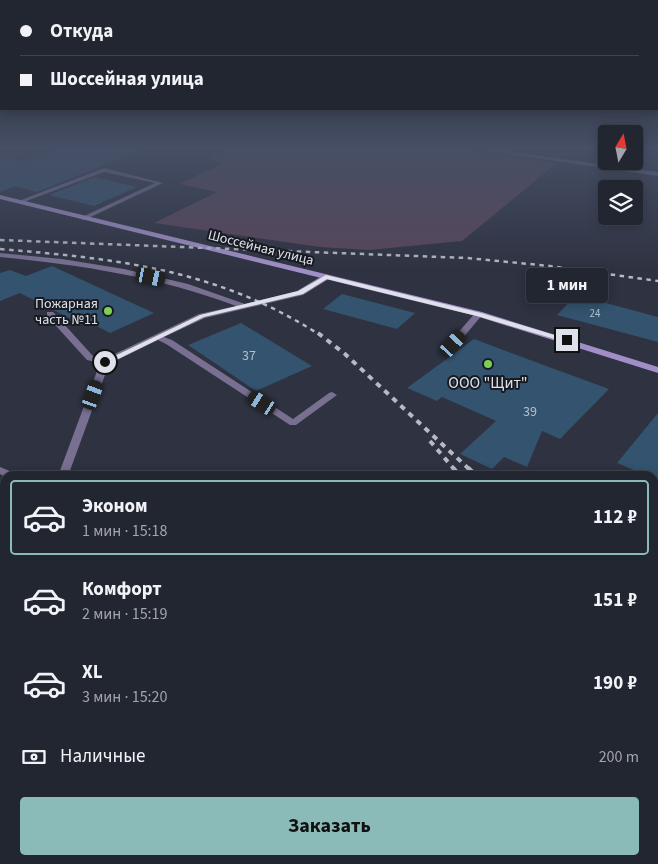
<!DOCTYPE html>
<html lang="ru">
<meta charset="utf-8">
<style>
:root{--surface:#222631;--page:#2a2e39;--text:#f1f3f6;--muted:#a2a5ab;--line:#3f434d;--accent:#8bbbb9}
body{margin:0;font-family:"Source Sans 3",sans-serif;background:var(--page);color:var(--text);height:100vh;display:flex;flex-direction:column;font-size:19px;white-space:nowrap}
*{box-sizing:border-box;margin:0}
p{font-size:16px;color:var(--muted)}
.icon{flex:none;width:28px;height:28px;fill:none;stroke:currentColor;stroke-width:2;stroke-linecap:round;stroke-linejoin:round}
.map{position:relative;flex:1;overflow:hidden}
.drawer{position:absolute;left:0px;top:471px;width:659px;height:394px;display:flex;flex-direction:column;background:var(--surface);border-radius:15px 15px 0 0;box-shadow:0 2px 12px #0003,0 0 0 1px var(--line)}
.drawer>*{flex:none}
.top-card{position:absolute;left:0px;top:0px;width:659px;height:110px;box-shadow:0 2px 12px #0003,0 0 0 1px var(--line);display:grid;align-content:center;height:110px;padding:0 20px;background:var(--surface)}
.needle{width:32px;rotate:10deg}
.tools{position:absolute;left:598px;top:125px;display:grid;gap:10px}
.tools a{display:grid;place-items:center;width:45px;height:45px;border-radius:5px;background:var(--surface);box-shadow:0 2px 12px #0003,0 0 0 1px var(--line);font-size:25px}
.end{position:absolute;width:22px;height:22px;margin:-11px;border:6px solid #dee1ea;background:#111;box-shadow:0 0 0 2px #111}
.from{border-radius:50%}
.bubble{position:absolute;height:35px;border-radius:5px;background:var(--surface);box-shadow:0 2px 12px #0003,0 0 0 1px var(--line);font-size:16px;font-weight:700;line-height:35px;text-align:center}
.car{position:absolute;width:15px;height:30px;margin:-15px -8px;border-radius:6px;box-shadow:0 0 4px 1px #0007;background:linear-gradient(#222 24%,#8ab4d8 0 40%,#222 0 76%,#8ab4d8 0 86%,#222 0)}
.top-card b{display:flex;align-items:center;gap:18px;height:48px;font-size:19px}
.top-card b+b{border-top:1px solid var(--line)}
.top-card i{width:12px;height:12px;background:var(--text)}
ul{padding:9px 0 0;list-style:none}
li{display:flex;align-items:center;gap:15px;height:75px;margin:0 10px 8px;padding:0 10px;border:2px solid transparent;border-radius:5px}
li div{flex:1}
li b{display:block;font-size:19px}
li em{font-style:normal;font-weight:700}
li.current{border-color:var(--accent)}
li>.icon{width:45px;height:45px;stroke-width:1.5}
.pay{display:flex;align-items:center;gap:12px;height:55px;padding:0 20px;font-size:19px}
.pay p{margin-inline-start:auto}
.action{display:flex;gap:10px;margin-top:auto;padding:10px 20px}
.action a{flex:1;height:58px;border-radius:5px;background:var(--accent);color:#111;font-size:20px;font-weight:700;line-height:58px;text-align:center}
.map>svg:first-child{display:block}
.green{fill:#584559}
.building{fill:#33536e}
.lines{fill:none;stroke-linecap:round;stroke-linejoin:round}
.service{fill:#786f91;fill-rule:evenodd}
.minor{fill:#786f91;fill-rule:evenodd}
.secondary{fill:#a08fc6;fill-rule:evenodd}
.rail-far3{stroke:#b7bac4;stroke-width:2.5;stroke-dasharray:4.5 4.5;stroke-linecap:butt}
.rail-far2{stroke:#b7bac4;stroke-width:4;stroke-dasharray:5.5 5.5;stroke-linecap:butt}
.rail-far1{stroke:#b7bac4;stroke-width:4.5;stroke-dasharray:8 8;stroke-linecap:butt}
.rail{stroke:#b7bac4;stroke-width:5.5;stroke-dasharray:10 10;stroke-linecap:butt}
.route{fill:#dee1ea}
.poi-dot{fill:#7cd155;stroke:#181a21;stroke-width:2}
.labels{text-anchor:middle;stroke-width:4;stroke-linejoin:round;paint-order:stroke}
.far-number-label{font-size:11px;fill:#b3becb}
.far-street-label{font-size:14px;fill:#dee1ea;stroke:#181a21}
.far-poi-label{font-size:14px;fill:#dee1ea;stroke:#181a21;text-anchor:end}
.number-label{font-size:14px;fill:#b3becb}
.poi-label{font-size:16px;fill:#dee1ea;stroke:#181a21}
</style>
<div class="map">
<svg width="658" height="864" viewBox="0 0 658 864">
<rect width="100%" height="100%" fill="#2e3241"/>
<!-- green -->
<path class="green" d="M 229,149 L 456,149 L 557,163 L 462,241 L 369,250 L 320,247 L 154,223 L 217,192 L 179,184 L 223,163 L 208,158 Z"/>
<!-- building -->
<path class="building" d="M 60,149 L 142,149 L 142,150 L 37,192 L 15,186 L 0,192 L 0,156 L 23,161 Z
M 95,177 L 137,187 L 94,206 L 49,195 Z
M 52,266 L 154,313 L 110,333 L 87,321 L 81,324 L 20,293 L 0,301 L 0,273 L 10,270 L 26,276 Z
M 342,294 L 415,313 L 397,329 L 323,309 Z
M 576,295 L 658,317 L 658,342 L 557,315 Z
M 241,323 L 312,366 L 256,391 L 188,345 Z
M 474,339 L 530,360 L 609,389 L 560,439 L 542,431 L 527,467 L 504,457 L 492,469 L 460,454 L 496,421 L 442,397 L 437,401 L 407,388 Z
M 658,413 L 658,480 L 617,463 Z"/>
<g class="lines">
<!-- service -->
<path class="service" d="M 104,168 L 163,183 L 84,220 L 82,219 L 82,217 L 155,183 L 104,172 L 21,203 L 16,202 Z
M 0,253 L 62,259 L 124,269 L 188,284 L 245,304 L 297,291 L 323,275 L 329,275 L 329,279 L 303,295 L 205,318 L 164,337 L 172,340 L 293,419 L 329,393 L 332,392 L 337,395 L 296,425 L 290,425 L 166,344 L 158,340 L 109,364 L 68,476 L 58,476 L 100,363 L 87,360 L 47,316 L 47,312 L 53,312 L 93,356 L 104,359 L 199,314 L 236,306 C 160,277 81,265 0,257 Z
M 476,312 L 482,312 L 483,314 L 456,346 L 450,346 L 450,342 Z
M 0,467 L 17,474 L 18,476 L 5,477 L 0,474 Z
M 658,811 L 658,835 L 654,837 L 654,812 Z
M 526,860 L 546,860 L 548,864 L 528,864 Z
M 629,860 L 647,860 L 645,864 L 627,864 Z"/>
<!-- minor -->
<path class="minor" d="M 479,149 L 489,149 L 658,172 L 658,176 L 481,150 Z"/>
<!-- secondary -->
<path class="secondary" d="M 0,195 L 482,312 L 658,367 L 658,373 L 476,316 L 0,199 Z"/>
<!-- rail-far3 -->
<path class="rail-far3" d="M 0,240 L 467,258 L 550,266 L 658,281
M 0,249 C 118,259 217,269 320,335"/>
<!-- rail-far2 -->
<path class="rail-far2" d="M 318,333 L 345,354 L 469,469
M 430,441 L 454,469"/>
<!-- rail-far1 -->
<path class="rail-far1" d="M 453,468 L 460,476
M 468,468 L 477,476
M 654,637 L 658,641"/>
<!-- rail -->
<path class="rail" d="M 654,700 L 658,706"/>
</g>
<!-- sky -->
<linearGradient id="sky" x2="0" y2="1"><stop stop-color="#191c24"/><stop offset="0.55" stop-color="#464f65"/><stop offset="1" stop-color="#464f65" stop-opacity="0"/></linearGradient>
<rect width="658" height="270" fill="url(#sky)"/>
<!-- route -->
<path class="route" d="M 326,275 L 481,313 L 571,340 L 565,342 L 477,316 L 327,279 L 303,294 L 204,317 L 108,364 L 102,362 L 200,315 L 298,291 Z"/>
<!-- markers -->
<g class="poi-dot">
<circle cx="108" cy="311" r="5"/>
<circle cx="488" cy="364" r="5"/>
</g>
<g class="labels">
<!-- far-number labels -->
<g class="far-number-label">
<text x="595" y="317">24</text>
</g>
<!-- far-street labels -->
<g class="far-street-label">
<text transform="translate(261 247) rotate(14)" y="5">Шоссейная улица</text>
</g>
<!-- far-poi labels -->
<g class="far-poi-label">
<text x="98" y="308">Пожарная<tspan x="98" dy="16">часть №11</tspan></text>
</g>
<!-- number labels -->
<g class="number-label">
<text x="249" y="360">37</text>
<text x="530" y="416">39</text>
</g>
<!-- poi labels -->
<g class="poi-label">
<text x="488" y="388">ООО "Щит"</text>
</g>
</g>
</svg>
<div class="tools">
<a><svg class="needle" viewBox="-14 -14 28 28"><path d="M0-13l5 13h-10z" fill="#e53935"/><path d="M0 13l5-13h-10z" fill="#a2a5ab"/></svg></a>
<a><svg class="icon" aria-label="layers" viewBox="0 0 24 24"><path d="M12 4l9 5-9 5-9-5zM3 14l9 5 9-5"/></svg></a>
</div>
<i class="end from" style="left:105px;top:362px"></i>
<i class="end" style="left:567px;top:340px"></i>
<div class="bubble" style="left:526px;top:268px;width:82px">1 мин</div>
<i class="car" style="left:151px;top:277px;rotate:102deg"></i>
<i class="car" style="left:453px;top:344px;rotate:42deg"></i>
<i class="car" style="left:93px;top:395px;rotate:20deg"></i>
<i class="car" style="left:262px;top:403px;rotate:303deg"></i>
<div class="top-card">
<b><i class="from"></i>Откуда</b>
<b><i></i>Шоссейная улица</b>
</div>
<section class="drawer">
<ul>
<li class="current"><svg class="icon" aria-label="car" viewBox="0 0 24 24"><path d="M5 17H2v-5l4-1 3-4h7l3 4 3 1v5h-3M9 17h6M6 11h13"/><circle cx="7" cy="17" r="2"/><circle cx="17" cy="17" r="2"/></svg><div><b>Эконом</b><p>1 мин · 15:18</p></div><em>112 ₽</em></li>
<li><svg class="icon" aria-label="car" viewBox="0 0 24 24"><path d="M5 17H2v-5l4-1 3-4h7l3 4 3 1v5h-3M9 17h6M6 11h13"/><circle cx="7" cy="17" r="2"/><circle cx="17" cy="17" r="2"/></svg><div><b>Комфорт</b><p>2 мин · 15:19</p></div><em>151 ₽</em></li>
<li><svg class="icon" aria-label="car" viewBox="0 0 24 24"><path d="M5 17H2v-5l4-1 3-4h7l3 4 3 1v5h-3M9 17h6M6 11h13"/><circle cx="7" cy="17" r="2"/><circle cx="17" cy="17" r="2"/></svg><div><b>XL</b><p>3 мин · 15:20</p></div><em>190 ₽</em></li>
</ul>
<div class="pay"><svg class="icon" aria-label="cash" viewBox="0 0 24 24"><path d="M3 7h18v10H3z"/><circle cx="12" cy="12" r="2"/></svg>Наличные<p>200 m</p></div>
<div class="action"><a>Заказать</a></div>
</section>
</div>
